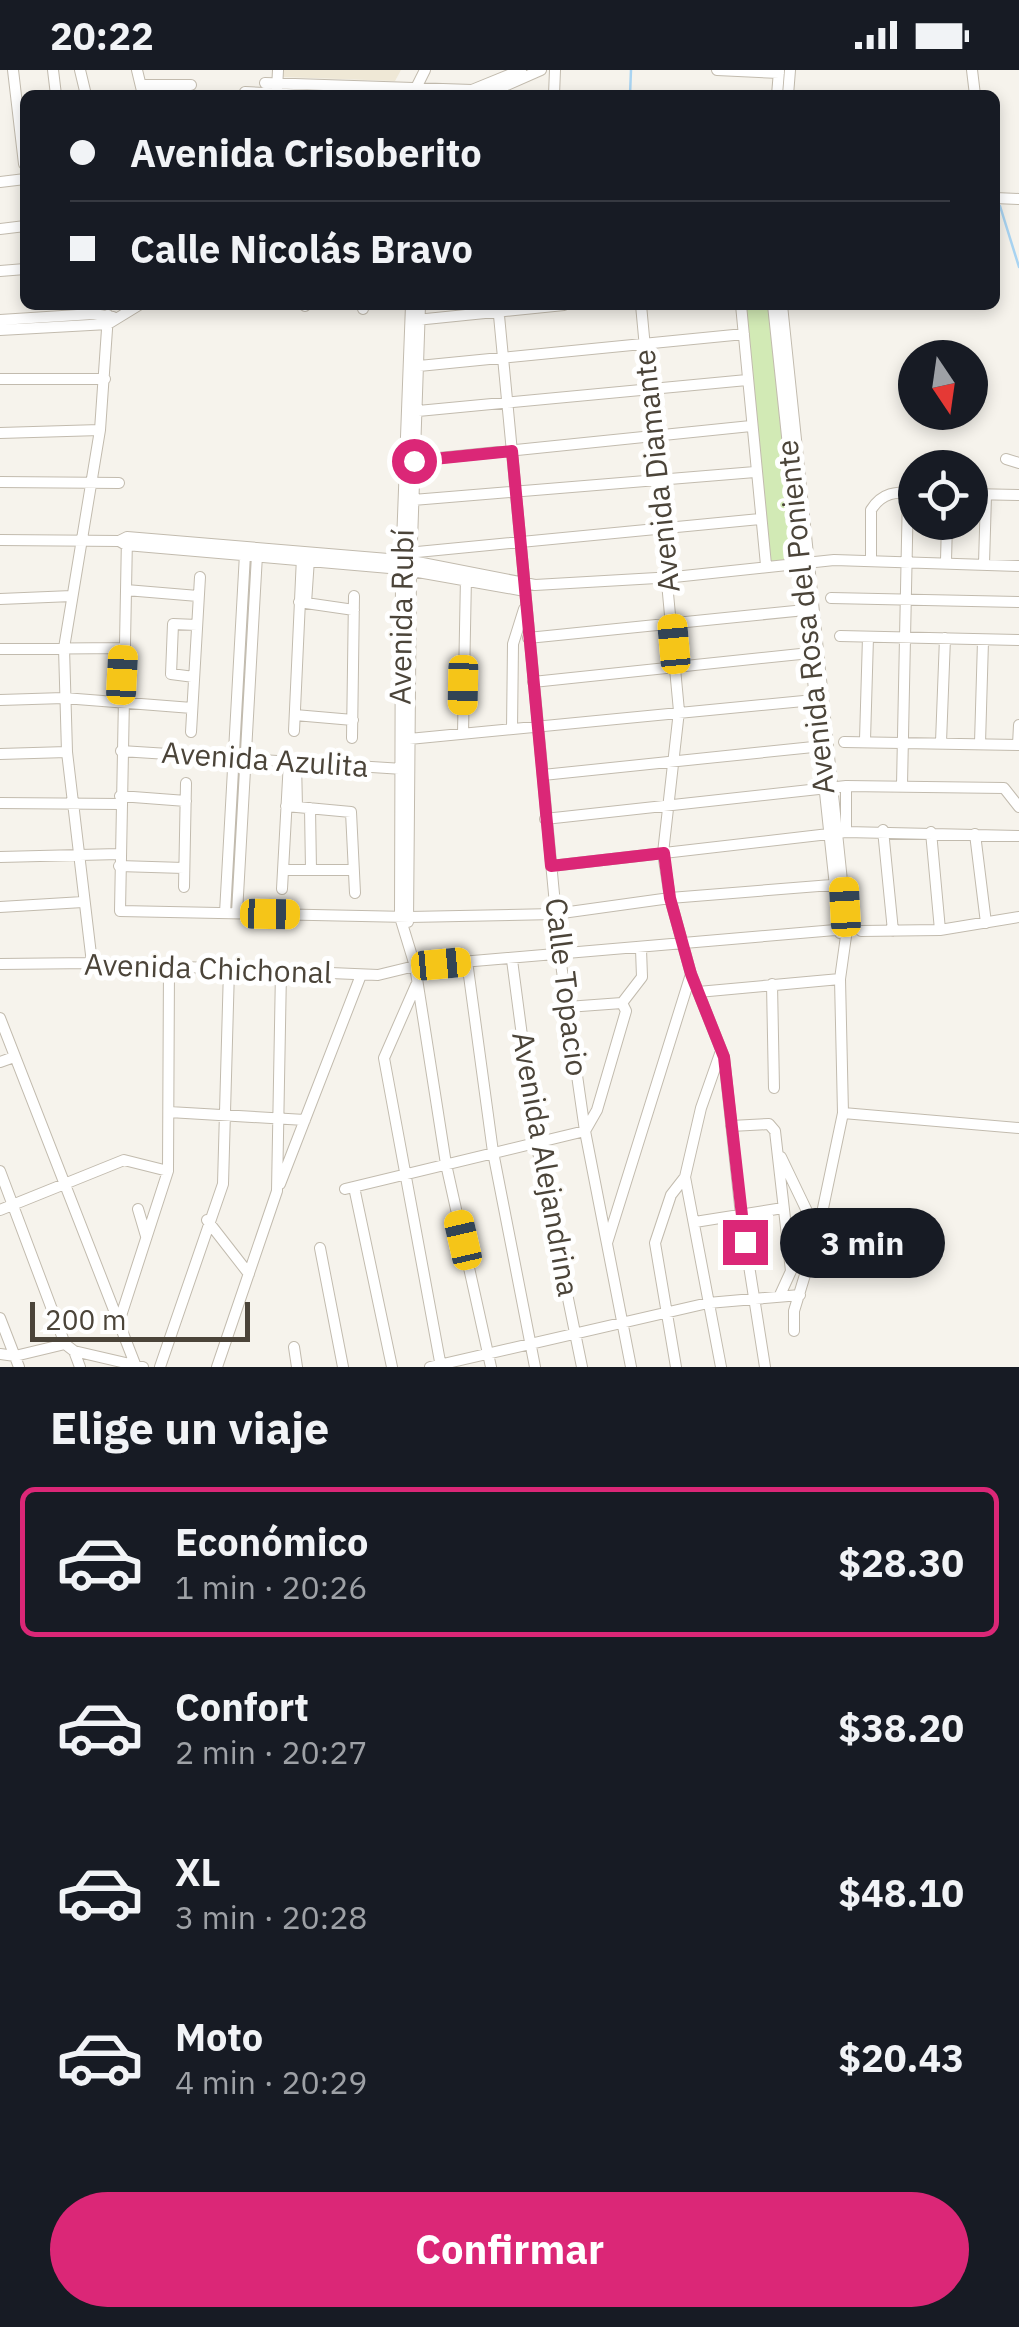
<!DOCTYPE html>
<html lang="es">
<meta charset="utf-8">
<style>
:root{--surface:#171b24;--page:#20242c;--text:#f1f3f6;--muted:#9ea1a6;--line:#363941;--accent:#db2777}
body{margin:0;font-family:"IBM Plex Sans",sans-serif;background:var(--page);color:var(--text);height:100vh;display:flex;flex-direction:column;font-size:38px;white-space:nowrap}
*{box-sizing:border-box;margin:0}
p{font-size:32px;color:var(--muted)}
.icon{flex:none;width:55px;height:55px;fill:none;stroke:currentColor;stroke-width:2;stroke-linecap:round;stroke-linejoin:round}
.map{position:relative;height:1297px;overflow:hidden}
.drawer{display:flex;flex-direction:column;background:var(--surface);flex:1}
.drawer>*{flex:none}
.hud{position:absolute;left:20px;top:20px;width:980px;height:220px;border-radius:15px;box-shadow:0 5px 15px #0003;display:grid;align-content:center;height:220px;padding:0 50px;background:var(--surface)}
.needle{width:65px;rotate:167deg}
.tools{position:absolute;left:898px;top:270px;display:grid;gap:20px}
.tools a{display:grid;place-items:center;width:90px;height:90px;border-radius:50%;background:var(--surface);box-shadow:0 5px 15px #0003;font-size:50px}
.scale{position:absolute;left:30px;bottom:25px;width:220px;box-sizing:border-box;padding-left:10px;border:5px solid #4b4439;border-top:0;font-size:28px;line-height:35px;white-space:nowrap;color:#4b4439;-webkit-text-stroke:8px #fff;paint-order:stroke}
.end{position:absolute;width:45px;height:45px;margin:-22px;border:12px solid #db2777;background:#fff;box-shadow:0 0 0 5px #fff}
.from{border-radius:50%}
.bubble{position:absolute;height:70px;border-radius:35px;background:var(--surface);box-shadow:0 5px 15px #0003;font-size:32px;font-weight:700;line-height:70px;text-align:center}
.car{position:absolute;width:30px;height:60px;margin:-30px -15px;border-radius:12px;box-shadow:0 0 8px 2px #0007;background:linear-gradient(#f5c518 24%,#345 0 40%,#f5c518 0 76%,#345 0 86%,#f5c518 0)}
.hud b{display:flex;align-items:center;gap:35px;height:95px;font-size:38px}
.hud b+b{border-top:2px solid var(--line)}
.hud i{width:25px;height:25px;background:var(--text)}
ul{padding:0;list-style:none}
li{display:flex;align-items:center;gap:30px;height:150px;margin:0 20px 15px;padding:0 30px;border:5px solid transparent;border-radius:15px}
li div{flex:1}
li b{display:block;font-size:38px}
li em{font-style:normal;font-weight:700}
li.current{border-color:var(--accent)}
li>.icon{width:90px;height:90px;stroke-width:1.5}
h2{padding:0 50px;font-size:45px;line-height:120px}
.cta{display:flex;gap:20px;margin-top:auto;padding:20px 50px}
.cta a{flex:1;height:115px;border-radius:60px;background:var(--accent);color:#fff;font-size:40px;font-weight:700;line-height:115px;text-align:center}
.status{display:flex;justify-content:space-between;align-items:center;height:70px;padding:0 50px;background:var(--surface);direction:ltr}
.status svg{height:28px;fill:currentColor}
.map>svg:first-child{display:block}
.education{fill:#efe8d6}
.green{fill:#d2eab5}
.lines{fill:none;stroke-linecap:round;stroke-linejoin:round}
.stream{stroke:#a9d4f2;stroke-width:2.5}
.minor-casing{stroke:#c2bbae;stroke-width:12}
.minor{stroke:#fff;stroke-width:10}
.route{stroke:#db2777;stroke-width:12}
.labels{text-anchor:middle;stroke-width:10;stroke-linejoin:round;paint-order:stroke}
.street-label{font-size:30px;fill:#4b4439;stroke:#fff}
</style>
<div class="status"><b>20:22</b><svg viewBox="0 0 49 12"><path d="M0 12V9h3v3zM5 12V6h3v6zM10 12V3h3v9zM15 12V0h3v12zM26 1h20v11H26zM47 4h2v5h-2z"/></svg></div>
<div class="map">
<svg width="1019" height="1297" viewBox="0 0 1019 1297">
<rect width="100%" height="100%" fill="#f6f3ec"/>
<!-- education -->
<path class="education" d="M 283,0 L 401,0 L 395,11 L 282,7 Z"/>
<!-- green -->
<path class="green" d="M 744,235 L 773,235 L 796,490 L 767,492 Z"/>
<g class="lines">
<!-- stream -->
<path class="stream" d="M 630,25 L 631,0
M 1000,136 L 1019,197"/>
<!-- minor casing -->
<g class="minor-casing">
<path id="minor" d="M 13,0 L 24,94
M 53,0 L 56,25
M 80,0 L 86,25
M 137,0 L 143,25
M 717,0 L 779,3
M 972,0 L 975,25
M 265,13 L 472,20 L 521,0
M 141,15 L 191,15
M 277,19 L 278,0
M 415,20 L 425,0
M 245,22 L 307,25
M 484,25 L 541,0
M 554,25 L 555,0
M 777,25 L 779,1
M 788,25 L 790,0
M 0,112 L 25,109
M 995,128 L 1019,129
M 0,159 L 25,156
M 0,201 L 25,199
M 411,235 L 401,499 L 400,847 L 415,896 L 446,1094 L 491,1297
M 498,235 L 560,887 L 585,1061 L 631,1297
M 641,235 L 679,641 L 663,783 L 670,828 L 691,904 L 724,987 L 741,1145 L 765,1297
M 741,235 L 766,495
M 773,235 L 840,863
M 782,235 L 847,859 L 840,909 L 843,1043 L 818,1162 L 794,1241 L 794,1261
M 305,236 L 305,235
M 363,239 L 363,235
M 0,250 L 93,244 L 113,247
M 416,250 L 564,235
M 0,260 L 108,254 L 139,235
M 419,296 L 744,264
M 0,309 L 105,309
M 418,341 L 747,310
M 0,363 L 100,360
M 1006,389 L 1019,393
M 409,391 L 751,356
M 0,412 L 119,413
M 970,424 L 1019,425
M 413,430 L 755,402
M 127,467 L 120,841 L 409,847 L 555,844 L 670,828 L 844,814
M 0,470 L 119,471 L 126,475 L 401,499 L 525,521
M 119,471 L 127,467 L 412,491 L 535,515 L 674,507 L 834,490 L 1019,496
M 407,483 L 760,449
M 871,489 L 871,440 C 882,422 896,422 915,422
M 946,491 L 947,452
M 984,494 L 986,425
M 126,520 L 198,526
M 831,528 L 1019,532
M 0,529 L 72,526
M 299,532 L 354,540
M 306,533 L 309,489
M 840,566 L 1019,570
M 528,568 L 805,540
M 0,579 L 124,578
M 194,607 L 171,604 L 173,554 L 197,555
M 533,612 L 810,583
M 0,630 L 64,628 L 192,638
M 295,645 L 353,650
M 512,659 L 513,574 L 524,539
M 294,661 L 302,487
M 191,662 L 200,507
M 463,663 L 466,507
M 352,668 L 354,526
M 409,669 L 814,630
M 865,670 L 868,567
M 844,672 L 1018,675
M 941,672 L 945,568
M 980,673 L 983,571
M 1018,675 L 1019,655
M 121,681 L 403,699
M 0,684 L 67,682
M 296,692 L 297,737
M 543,705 L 823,676
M 902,715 L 908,422
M 846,716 L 846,762
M 120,726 L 186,731
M 0,733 L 120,734
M 286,736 L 351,742 L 355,823
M 310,738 L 311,800
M 545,749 L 846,716 L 1004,718 L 1019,737
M 883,760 L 893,861
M 931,762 L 940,860
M 975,764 L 986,853
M 0,787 L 119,784
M 119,796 L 184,798
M 551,796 L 846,762 L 1019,766
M 283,800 L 354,800
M 184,817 L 186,713
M 282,819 L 289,691
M 0,837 L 83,832
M 225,843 L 245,484
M 237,843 L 257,485
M 408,852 L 411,501 L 420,235
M 861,861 L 940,860 L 1019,847
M 512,890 L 536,1072 L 582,1297
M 467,891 L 493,1082 L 535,1297
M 92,893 L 67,682 L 64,578 L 100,360 L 108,245
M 0,894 L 92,893 L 378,905 L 415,896 L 847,859
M 772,914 L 774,1018
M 416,915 L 384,988 L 441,1297
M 698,922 L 840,909
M 622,933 L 642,907 L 641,879
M 567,937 L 622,933
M 0,948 L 135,1294
M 0,992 L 14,987
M 169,1042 L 305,1050
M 843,1043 L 1019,1058
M 731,1056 L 769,1054 L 775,1061 L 791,1201 L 780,1225
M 781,1087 L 817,1162
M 0,1101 L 65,1274
M 685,1107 L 721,1297
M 280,1114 L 361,905
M 354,1117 L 392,1297
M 345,1119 L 585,1061 L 597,1040 L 626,941 L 622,933
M 138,1139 L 146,1166
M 0,1140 L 124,1090 L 168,1101
M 207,1150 L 249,1204
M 695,1152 L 783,1138
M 607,1173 L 691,904
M 320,1178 L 343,1297
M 0,1248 L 19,1297
M 119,1252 L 168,1101 L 169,896
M 294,1277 L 297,1297
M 74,1281 L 80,1297
M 0,1284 L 15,1286 L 65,1274 L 74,1281 L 143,1297
M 160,1297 L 223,1114 L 229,899
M 217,1297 L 277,1121 L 281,901
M 430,1297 L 708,1233 L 800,1225
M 676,1297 L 655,1173 L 671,1125 L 685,1107 L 701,1038 L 721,981"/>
</g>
<!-- minor -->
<use href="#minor" class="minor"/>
</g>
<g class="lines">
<!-- route -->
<path class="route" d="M 414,391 L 512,381 L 551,796 L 664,783 L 670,828 L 691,904 L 724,987 L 745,1172"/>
</g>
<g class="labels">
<!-- street labels -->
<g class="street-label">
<text transform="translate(657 401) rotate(-96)" y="10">Avenida Diamante</text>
<text transform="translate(402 547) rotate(-89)" y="10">Avenida Rubí</text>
<text transform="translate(806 547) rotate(-96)" y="10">Avenida Rosa del Poniente</text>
<text transform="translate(265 690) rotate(4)" y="10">Avenida Azulita</text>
<text transform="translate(208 899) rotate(2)" y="10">Avenida Chichonal</text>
<text transform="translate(566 917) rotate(83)" y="10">Calle Topacio</text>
<text transform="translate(545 1094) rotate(80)" y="10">Avenida Alejandrina</text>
</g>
</g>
</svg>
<div class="tools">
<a><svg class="needle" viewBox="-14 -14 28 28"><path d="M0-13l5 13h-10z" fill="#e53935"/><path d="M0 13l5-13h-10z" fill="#9ea1a6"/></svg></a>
<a><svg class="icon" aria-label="locate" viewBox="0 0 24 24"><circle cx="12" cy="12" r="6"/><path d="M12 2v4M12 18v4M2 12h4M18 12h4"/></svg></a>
</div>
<div class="scale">200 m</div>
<i class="end from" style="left:414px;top:391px"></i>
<i class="end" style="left:745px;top:1172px"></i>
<div class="bubble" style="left:780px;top:1138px;width:165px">3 min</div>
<i class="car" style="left:674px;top:574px;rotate:355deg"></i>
<i class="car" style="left:122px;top:605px;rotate:3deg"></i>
<i class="car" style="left:463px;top:615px;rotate:181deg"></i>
<i class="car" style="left:845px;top:837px;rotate:357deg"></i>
<i class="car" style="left:270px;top:844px;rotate:91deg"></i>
<i class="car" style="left:441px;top:894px;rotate:85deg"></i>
<i class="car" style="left:463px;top:1170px;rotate:347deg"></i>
<div class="hud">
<b><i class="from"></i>Avenida Crisoberito</b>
<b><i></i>Calle Nicolás Bravo</b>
</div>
</div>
<section class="drawer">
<h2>Elige un viaje</h2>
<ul>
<li class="current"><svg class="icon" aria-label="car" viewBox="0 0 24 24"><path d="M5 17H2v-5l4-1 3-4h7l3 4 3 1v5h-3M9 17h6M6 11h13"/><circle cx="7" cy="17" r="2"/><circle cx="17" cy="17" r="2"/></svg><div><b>Económico</b><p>1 min · 20:26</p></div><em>$28.30</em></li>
<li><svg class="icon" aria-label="car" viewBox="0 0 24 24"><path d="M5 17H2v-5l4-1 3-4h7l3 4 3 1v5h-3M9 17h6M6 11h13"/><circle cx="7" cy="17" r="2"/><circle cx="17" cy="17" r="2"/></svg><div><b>Confort</b><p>2 min · 20:27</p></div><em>$38.20</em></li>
<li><svg class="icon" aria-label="car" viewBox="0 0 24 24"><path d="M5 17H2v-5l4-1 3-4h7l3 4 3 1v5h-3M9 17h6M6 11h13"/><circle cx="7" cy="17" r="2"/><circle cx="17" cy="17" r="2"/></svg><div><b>XL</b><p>3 min · 20:28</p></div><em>$48.10</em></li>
<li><svg class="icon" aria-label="car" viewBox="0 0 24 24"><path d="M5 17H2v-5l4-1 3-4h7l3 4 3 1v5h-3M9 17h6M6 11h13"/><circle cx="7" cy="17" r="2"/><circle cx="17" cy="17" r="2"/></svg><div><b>Moto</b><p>4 min · 20:29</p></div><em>$20.43</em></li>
</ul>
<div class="cta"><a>Confirmar</a></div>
</section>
